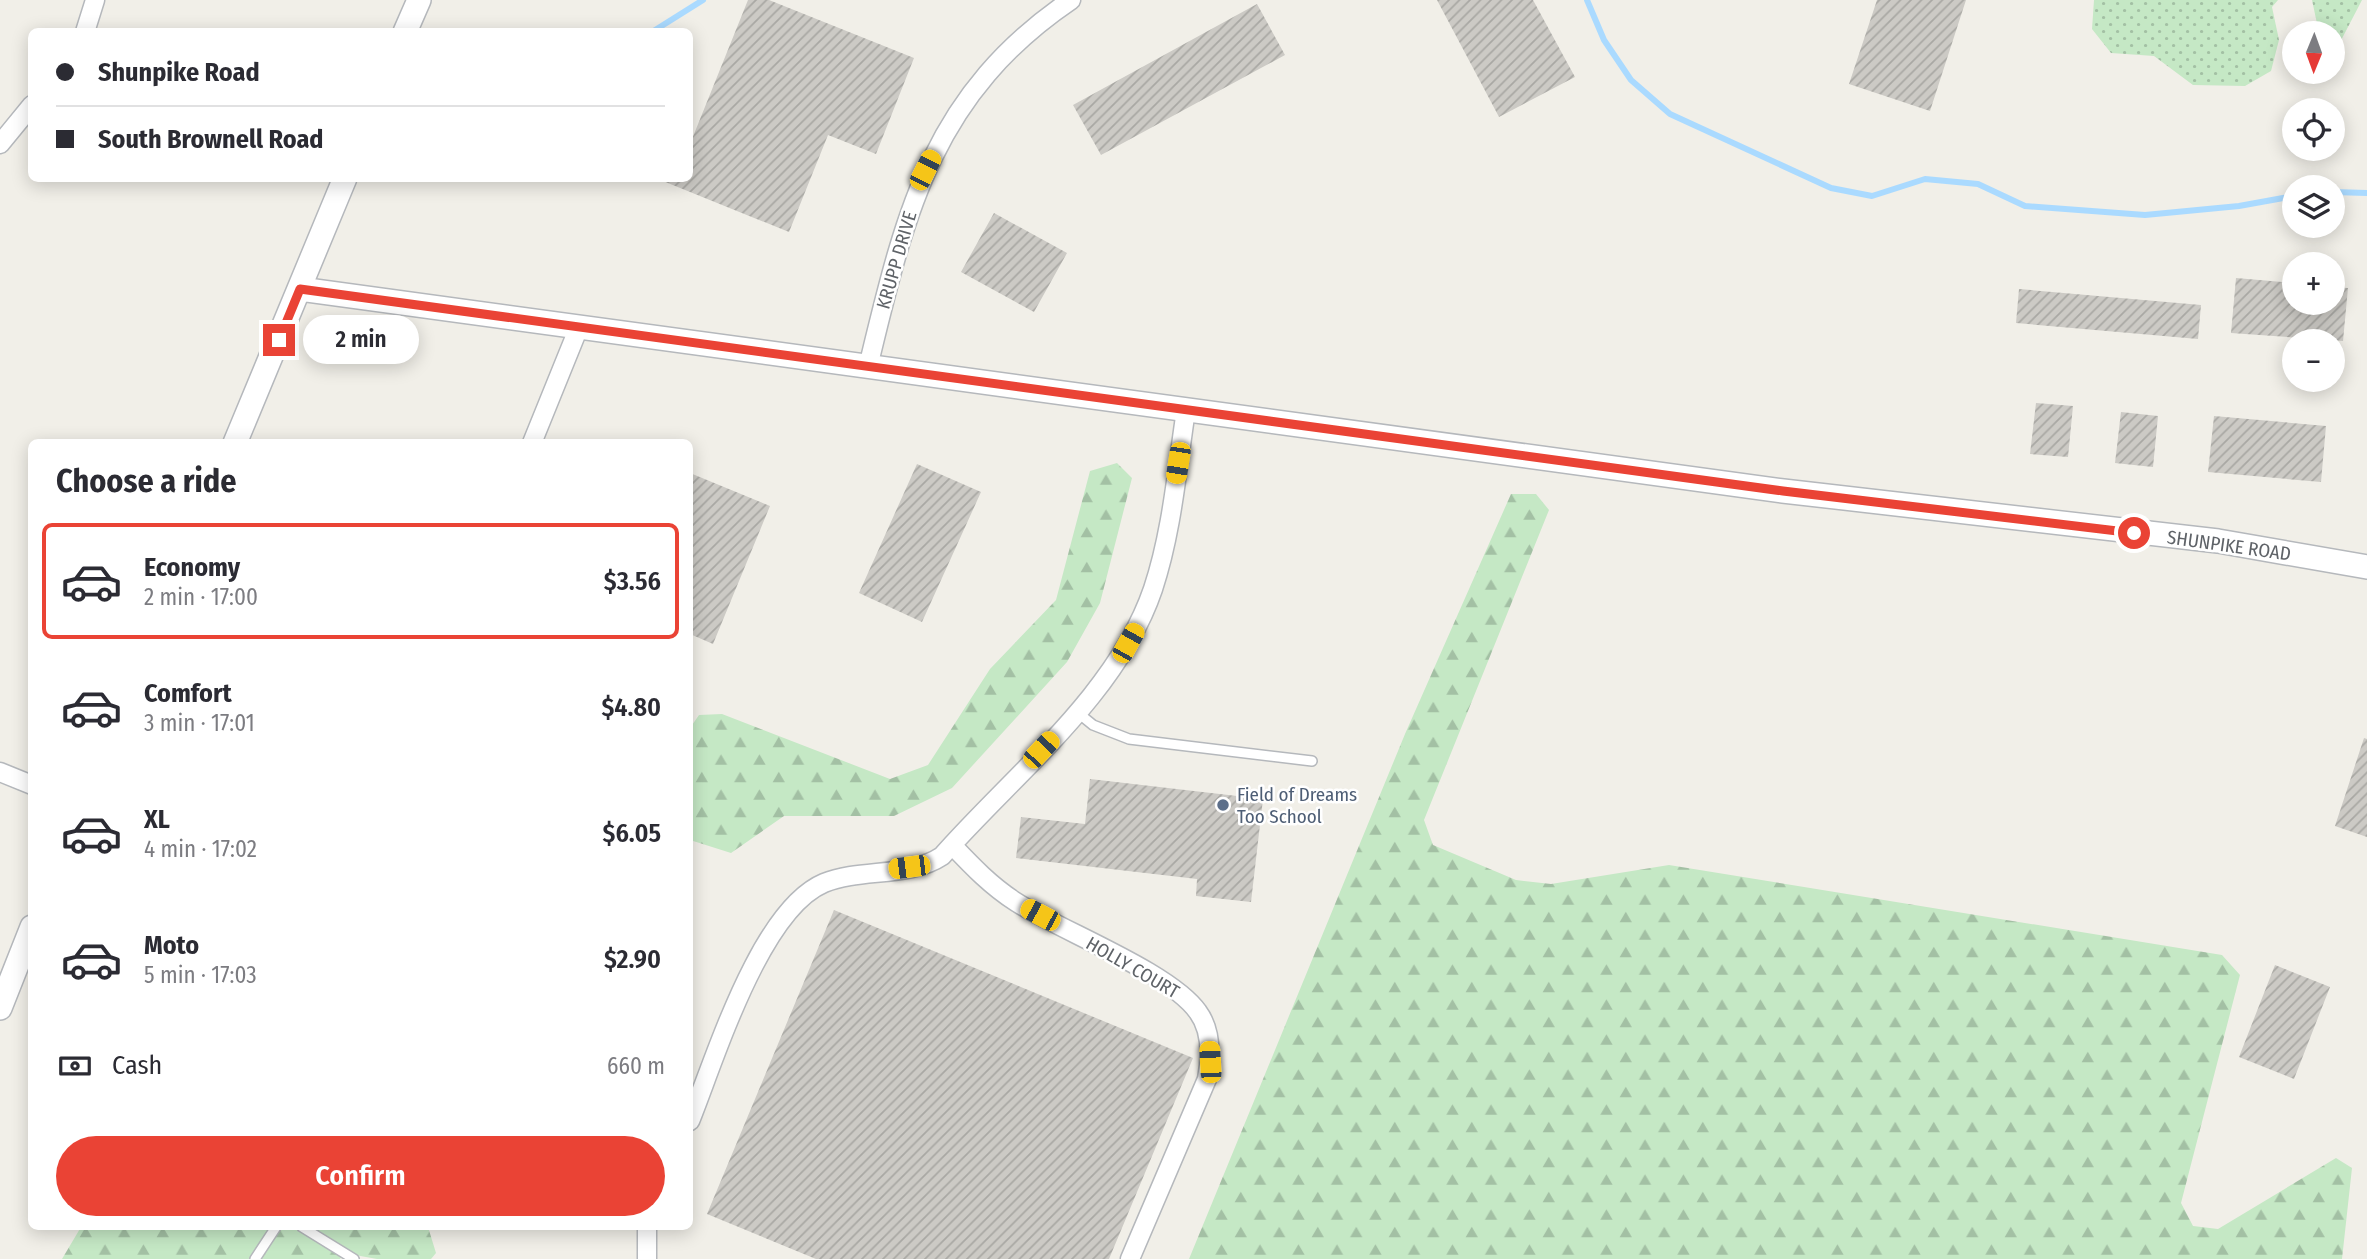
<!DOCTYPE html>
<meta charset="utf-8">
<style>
:root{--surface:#fff;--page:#f7f7f7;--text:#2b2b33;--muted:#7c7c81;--line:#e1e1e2;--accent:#ea4335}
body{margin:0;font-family:"Fira Sans Condensed",sans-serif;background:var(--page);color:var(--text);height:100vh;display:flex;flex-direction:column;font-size:26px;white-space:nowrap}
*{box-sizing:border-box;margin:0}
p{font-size:23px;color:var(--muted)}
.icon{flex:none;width:38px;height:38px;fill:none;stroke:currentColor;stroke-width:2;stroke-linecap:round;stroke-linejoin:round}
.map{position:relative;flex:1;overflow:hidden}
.drawer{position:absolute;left:28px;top:439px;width:665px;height:791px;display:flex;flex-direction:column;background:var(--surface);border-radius:10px;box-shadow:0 4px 18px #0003}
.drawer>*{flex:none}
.guide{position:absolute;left:28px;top:28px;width:665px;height:154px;border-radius:10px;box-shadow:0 4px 18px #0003;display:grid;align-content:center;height:154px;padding:0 28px;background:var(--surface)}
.needle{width:46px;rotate:181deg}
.controls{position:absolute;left:2282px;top:21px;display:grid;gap:14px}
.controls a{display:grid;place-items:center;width:63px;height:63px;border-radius:50%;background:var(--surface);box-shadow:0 4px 18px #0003;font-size:35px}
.end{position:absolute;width:32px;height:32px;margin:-16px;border:9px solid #ea4335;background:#fff;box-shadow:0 0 0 4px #fff}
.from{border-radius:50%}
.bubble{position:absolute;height:49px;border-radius:24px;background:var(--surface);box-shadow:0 4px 18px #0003;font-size:23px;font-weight:600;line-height:49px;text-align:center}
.car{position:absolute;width:21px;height:42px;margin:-21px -10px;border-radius:9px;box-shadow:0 0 5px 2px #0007;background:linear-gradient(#f5c518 24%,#345 0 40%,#f5c518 0 76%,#345 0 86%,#f5c518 0)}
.guide b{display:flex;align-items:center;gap:24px;height:66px;font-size:26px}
.guide b+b{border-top:2px solid var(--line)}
.guide i{width:18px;height:18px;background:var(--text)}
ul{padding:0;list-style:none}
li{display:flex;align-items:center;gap:21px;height:116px;margin:0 14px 10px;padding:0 14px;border:4px solid transparent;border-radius:10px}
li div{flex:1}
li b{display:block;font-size:26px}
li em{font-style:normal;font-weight:600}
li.on{border-color:var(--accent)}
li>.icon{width:63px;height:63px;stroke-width:1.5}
h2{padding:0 28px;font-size:32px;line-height:84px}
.pay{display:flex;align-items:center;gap:18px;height:77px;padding:0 28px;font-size:26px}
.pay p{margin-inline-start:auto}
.cta{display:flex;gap:14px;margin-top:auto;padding:14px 28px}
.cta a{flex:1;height:80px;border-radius:42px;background:var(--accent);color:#fff;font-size:28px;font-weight:600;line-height:80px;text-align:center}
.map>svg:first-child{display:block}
.grass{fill:url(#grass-dots)}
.forest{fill:url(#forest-firs)}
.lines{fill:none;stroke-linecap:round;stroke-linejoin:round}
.stream{stroke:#aadaff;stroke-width:6}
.building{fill:url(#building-hatch)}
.service-casing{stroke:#b5b8bc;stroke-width:12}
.minor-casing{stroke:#b5b8bc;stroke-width:21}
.tertiary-casing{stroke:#b5b8bc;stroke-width:26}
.service{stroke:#fff;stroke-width:9}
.minor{stroke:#fff;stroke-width:18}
.tertiary{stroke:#fff;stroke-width:23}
.route{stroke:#ea4335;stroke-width:9}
.service-dot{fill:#5c6f8a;stroke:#fff;stroke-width:2.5}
.labels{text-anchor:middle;stroke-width:5;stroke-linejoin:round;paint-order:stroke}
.street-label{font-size:19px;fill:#5f6368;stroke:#fff}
.service-label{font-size:19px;fill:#4e5e75;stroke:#fff;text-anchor:start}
</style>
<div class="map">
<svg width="2367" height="1259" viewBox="0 0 2367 1259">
<defs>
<pattern id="grass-dots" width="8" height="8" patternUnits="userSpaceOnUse" patternTransform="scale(1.75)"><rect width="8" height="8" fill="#c5e8c5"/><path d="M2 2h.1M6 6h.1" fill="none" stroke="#a3c0a4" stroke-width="1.8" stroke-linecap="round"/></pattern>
<pattern id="forest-firs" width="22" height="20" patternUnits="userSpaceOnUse" patternTransform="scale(1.75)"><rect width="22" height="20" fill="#c5e8c5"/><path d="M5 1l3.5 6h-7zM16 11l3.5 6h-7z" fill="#a3c0a4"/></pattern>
<pattern id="building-hatch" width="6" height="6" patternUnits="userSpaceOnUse" patternTransform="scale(1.75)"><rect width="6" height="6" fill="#cccac5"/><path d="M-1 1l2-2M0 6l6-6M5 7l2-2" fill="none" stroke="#a9a8a4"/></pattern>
</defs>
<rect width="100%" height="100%" fill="#f1efe8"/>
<!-- grass -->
<path class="grass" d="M 2094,0 L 2278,0 L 2272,7 L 2279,40 L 2271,71 L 2245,86 L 2193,85 L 2154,56 L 2111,53 L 2092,29 Z
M 2312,0 L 2362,0 L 2336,50 L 2333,47 L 2333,33 L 2319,33 Z"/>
<!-- forest -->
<path class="forest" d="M 1117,463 L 1132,478 L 1100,603 L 1067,662 L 952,788 L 894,816 L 784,816 L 731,853 L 690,840 L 690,728 L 699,715 L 722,714 L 890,779 L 928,765 L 990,669 L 1056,600 L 1090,471 Z
M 1511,494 L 1536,494 L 1549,510 L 1424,820 L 1433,845 L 1516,880 L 1551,884 L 1669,865 L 2222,955 L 2240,975 L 2181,1203 L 2193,1226 L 2218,1229 L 2336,1158 L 2352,1168 L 2342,1259 L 1189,1259 L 1405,734 Z
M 81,1227 L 428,1227 L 436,1253 L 431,1259 L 377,1259 L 344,1253 L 340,1259 L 62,1259 Z"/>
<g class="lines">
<!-- stream -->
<path class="stream" d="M 1587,0 L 1604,40 L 1631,80 L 1670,114 L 1831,188 L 1872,196 L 1925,179 L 1978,184 L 2025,206 L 2145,215 L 2239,206 L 2294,196
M 652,32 L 703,0
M 2333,192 L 2367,193"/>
</g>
<!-- building -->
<path class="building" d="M 748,0 L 769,0 L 914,58 L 876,154 L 828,135 L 789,232 L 658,179 L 690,178 L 690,144 Z
M 1437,0 L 1533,0 L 1575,77 L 1499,117 Z
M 1877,0 L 1966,0 L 1930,111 L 1849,84 Z
M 1257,4 L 1285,55 L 1101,155 L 1073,105 Z
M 994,213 L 1067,253 L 1034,312 L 961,272 Z
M 2236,278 L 2294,283 L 2294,303 L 2333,303 L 2333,287 L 2348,288 L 2343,341 L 2231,333 Z
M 2019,289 L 2201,305 L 2198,339 L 2016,323 Z
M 2036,403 L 2073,406 L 2068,457 L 2030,454 Z
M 2121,412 L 2158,416 L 2153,467 L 2115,463 Z
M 2214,416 L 2326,426 L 2321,482 L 2208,472 Z
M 917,464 L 981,492 L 922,622 L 859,593 Z
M 690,473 L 770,506 L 713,644 L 690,634 Z
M 2364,738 L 2367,739 L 2367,837 L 2335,826 Z
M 1090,779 L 1263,799 L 1251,902 L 1196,896 L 1197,879 L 1016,858 L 1021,817 L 1085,824 Z
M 834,910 L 1193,1058 L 1109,1259 L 816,1259 L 707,1214 Z
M 2275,965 L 2330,987 L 2294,1079 L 2239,1057 Z"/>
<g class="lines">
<!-- service casing -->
<g class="service-casing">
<path id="service" d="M 1077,712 L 1093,725 L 1129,739 L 1312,761
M 302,1227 L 354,1259
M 255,1259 L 276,1227"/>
</g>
<!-- minor casing -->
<g class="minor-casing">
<path id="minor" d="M 85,32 L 95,0
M 0,144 L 32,105
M 868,367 C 905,214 931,95 1071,0
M 532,443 L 579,327
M 0,772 L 32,785
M 952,845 C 972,866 991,886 1016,902 C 1061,931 1170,972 1198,1012 C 1212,1031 1211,1057 1207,1079 L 1130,1259
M 690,1121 C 715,1059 760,910 824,883 C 861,868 909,878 942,856 C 1014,774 1117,695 1153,589 C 1172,532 1177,469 1186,410
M 647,1259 L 647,1227"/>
</g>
<!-- tertiary casing -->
<g class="tertiary-casing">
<path id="tertiary" d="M 405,32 L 419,0
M 300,289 L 1783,491 L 2218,541 L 2367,567
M 235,443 L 345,178
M 0,1008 L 32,927"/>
</g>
<!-- service -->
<use href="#service" class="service"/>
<!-- minor -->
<use href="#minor" class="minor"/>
<!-- tertiary -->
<use href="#tertiary" class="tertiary"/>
</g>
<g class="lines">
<!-- route -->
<path class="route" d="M 279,340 L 300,289 L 1783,491 L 2134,533"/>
</g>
<!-- markers -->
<circle class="service-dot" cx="1223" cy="805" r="7"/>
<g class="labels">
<!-- street labels -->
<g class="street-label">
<text transform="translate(896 260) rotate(-74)" y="7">KRUPP DRIVE</text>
<text transform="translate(2229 545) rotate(8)" y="7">SHUNPIKE ROAD</text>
<text transform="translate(1133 967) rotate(30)" y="7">HOLLY COURT</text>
</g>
<!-- service labels -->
<g class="service-label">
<text x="1237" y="801">Field of Dreams<tspan x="1237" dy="22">Too School</tspan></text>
</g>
</g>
</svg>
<div class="controls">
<a><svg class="needle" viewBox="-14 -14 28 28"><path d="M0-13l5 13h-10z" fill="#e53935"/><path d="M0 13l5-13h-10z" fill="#7c7c81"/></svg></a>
<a><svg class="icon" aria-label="locate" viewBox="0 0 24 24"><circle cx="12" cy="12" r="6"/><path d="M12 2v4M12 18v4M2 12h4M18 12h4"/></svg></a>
<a><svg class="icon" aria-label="layers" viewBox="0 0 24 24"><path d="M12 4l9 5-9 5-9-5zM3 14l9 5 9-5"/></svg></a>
<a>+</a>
<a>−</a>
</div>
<i class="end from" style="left:2134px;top:533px"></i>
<i class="end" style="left:279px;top:340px"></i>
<div class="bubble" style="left:303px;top:315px;width:116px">2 min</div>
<i class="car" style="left:925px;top:170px;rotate:27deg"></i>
<i class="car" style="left:1178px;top:463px;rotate:189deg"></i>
<i class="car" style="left:1128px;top:643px;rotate:29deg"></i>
<i class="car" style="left:1041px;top:750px;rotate:43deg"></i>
<i class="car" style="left:909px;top:867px;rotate:263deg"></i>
<i class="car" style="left:1040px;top:915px;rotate:298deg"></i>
<i class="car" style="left:1210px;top:1062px;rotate:357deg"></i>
<div class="guide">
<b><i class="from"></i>Shunpike Road</b>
<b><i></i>South Brownell Road</b>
</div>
<section class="drawer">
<h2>Choose a ride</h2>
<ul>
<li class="on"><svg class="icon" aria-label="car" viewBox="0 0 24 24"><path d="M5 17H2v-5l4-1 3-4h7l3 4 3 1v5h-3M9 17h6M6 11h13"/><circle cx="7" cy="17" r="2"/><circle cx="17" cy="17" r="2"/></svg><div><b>Economy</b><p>2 min · 17:00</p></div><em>$3.56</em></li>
<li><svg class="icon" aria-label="car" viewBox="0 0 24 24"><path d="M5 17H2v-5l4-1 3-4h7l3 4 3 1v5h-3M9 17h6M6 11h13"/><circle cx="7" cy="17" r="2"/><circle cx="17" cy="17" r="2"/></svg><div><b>Comfort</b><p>3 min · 17:01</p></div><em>$4.80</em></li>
<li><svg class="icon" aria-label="car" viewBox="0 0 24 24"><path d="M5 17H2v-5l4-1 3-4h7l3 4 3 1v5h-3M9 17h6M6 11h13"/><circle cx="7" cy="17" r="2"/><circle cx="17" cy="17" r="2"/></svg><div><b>XL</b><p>4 min · 17:02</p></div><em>$6.05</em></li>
<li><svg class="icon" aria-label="car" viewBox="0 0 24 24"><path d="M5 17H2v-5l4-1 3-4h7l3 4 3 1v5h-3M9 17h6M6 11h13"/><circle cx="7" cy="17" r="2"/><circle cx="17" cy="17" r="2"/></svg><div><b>Moto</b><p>5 min · 17:03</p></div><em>$2.90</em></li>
</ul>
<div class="pay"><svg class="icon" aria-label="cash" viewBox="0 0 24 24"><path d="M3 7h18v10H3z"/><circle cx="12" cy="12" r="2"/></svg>Cash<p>660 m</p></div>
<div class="cta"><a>Confirm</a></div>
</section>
</div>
